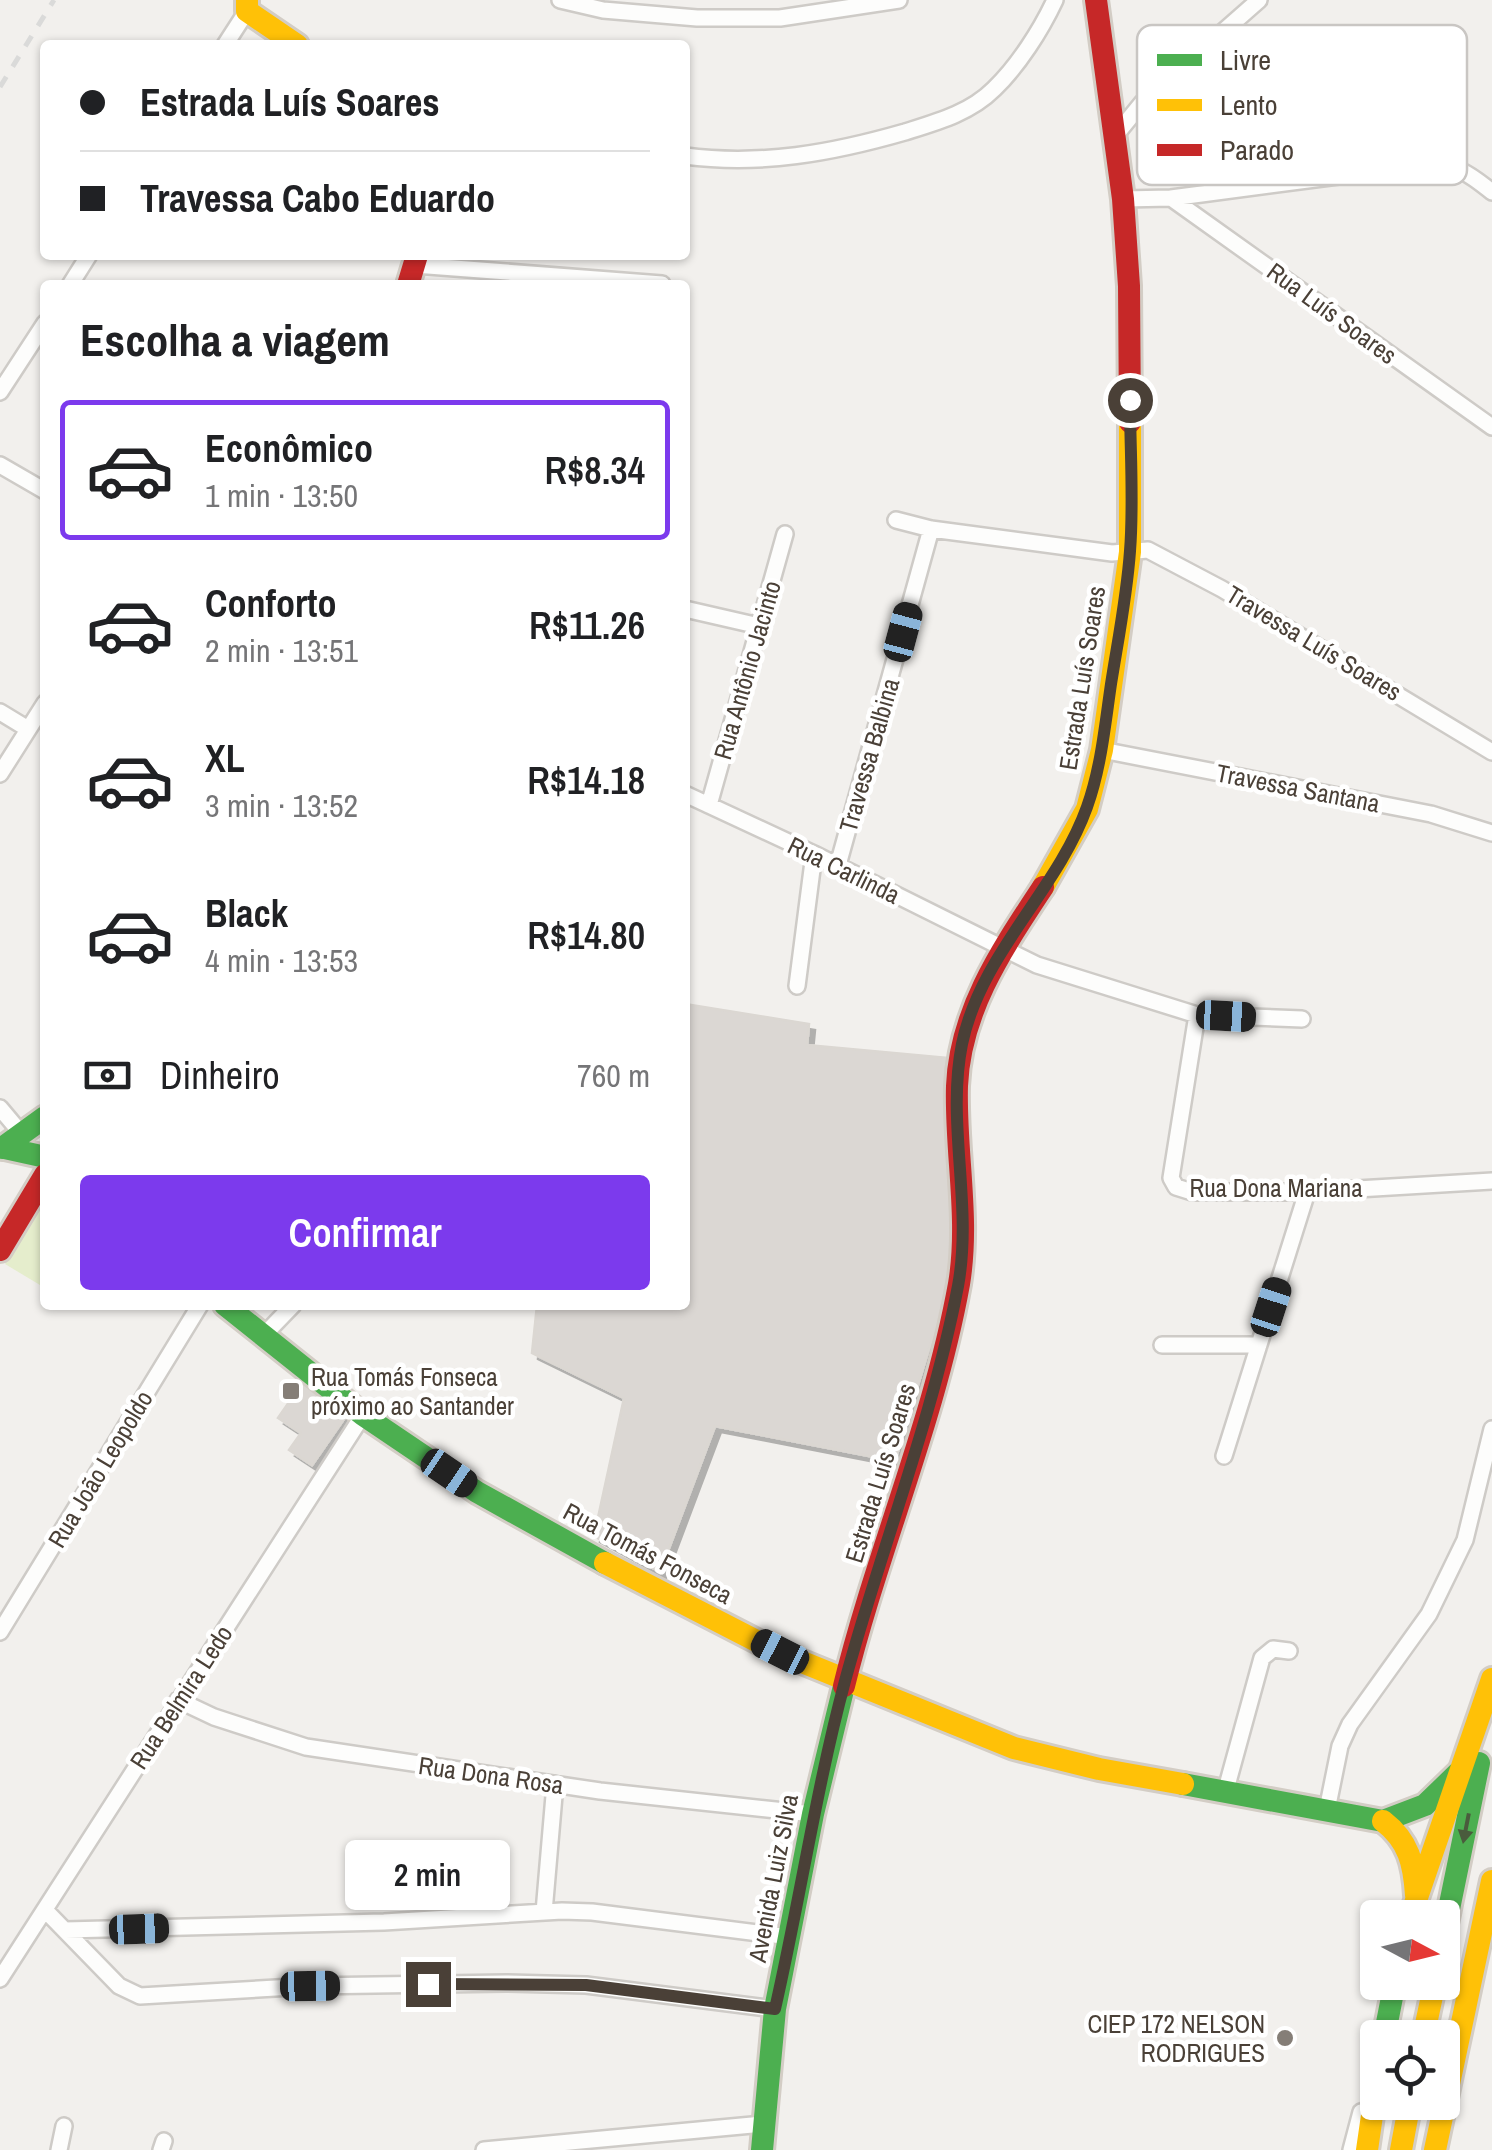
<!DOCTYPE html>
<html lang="pt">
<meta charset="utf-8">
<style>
:root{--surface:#fff;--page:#f2f2f2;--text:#202124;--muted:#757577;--line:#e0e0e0;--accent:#7c3aed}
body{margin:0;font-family:"Archivo Narrow",sans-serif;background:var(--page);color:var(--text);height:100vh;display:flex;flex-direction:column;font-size:38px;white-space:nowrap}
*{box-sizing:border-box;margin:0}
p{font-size:32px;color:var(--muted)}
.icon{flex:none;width:55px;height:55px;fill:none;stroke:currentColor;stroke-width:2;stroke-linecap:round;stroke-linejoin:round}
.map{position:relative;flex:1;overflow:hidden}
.sheet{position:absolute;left:40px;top:280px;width:650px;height:1030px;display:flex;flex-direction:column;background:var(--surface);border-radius:10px;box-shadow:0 2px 8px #0004}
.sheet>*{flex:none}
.hud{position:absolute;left:40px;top:40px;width:650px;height:220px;border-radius:10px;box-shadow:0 2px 8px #0004;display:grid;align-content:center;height:220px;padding:0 40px;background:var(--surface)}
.needle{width:65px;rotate:97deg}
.controls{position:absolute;left:1360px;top:1900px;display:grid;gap:20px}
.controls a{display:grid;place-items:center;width:100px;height:100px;border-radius:10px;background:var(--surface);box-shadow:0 2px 8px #0004;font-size:50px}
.end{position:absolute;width:45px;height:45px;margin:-22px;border:12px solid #4a4037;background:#fff;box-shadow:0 0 0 5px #fff}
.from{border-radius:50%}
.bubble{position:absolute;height:70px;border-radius:10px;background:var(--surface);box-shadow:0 2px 8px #0004;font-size:32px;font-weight:600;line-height:70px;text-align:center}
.car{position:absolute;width:30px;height:60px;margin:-30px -15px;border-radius:12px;box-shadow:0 0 8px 2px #0007;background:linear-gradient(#222 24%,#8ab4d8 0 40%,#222 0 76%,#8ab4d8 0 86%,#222 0)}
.hud b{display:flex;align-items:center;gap:35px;height:95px;font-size:38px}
.hud b+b{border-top:2px solid var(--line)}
.hud i{width:25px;height:25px;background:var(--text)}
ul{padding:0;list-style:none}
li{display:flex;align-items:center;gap:30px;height:140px;margin:0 20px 15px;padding:0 20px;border:5px solid transparent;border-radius:10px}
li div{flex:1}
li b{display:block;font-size:38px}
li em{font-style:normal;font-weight:600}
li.current{border-color:var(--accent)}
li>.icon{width:90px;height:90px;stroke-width:1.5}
h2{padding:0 40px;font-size:45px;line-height:120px}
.pay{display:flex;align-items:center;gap:25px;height:110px;padding:0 40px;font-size:38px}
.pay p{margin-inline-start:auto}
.cta{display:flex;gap:20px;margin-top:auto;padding:20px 40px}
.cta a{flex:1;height:115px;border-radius:10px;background:var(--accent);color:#fff;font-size:40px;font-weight:600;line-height:115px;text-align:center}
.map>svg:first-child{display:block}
.green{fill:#e5edcc}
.building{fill:#dbd7d3;stroke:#dbd7d2;stroke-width:2.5;filter:url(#shadow)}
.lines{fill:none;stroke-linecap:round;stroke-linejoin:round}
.street-casing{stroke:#cecbc7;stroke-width:20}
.fast-casing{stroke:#d3cdc5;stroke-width:28}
.slow-casing{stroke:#d3cdc5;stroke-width:28}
.jam-casing{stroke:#d3cdc5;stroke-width:28}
.street{stroke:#fdfdfc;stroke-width:15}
.fast{stroke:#4caf50;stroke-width:22}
.slow{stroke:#ffc107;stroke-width:22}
.jam{stroke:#c62828;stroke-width:22}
.rail{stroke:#dadad9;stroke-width:5;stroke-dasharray:12 12;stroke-linecap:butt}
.oneway{fill:#4a5c3d}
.route{stroke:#4a4037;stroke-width:12}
.poi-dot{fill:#857e77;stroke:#fff;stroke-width:4}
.labels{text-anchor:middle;stroke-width:9;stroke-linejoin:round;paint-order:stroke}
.street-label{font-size:25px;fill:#4a4037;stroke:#fff}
.poi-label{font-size:25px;fill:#4a4037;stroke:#fff;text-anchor:start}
.key{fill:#fff;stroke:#c9c6c3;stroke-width:2.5}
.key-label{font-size:28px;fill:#4a4037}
</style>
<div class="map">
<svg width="1492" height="2150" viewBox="0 0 1492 2150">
<defs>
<filter id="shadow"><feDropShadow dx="6" dy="6" stdDeviation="0" flood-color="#0004"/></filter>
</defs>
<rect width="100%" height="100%" fill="#f2f0ed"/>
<!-- green -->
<path class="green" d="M 45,1200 L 45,1277 L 40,1285 L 5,1264 Z"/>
<!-- building -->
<path class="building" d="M 685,1004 L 809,1024 L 807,1045 L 947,1058 L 954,1203 L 946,1292 L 895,1461 L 715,1426 L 660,1572 L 594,1536 L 624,1398 L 532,1353 L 537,1305 L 685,1305 Z
M 303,1382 L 348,1413 L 312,1465 L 289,1450 L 301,1433 L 278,1418 Z"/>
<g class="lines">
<!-- street casing -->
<g class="street-casing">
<path id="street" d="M 560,0 L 603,10 L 697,18 L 780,18 L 899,0
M 225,45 L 247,11
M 1115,136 L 1142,103 L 1259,0
M 685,156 C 761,166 832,153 905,132 C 937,122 970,113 994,89 C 1018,66 1041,30 1055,0
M 1171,198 L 1492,427
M 1123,199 L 1171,198 L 1423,165 C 1457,165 1466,171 1492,192
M 415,265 L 662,284
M 70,285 L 89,255
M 0,392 L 45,323
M 0,465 L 45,491
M 896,520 L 931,529 L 1112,553 L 1148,550 L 1222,589 L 1492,752
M 685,609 L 759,626
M 0,712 L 28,729
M 1102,750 L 1431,814 L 1492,833
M 0,774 L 45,703
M 685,794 L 814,854 L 1037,965 L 1197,1015 L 1302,1019
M 709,805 L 785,534
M 838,865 L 931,529
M 797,986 L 814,854
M 1197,1015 L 1171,1178 L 1176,1187 L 1192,1192 L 1307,1192 L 1492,1181
M 0,1108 L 21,1133
M 264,1335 L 293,1305
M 1162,1345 L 1259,1345
M 1224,1456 L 1307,1192
M 0,1632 L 200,1305
M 178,1700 L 214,1717 L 306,1747 L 600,1791 L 813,1814
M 1225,1793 L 1262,1658 L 1273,1649 L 1289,1651
M 1327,1810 L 1340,1746 L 1350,1724 L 1429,1614 L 1465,1540 L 1492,1429
M 45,1910 L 119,1986 L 140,1996 L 310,1986 L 506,1983 L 586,1985 L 775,2009
M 544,1912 L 555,1784
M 65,1930 L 384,1922 L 562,1911 L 592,1912 L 790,1937
M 0,1979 L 363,1415
M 59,2150 L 64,2126
M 161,2150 L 164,2141
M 484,2150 L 763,2124
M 1351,2150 L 1361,2112"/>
</g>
<!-- fast casing -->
<g class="fast-casing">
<path id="fast" d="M 0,1147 L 41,1156
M 2,1148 L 45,1117
M 225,1305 L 363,1415 L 477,1492 L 605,1563
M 1183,1784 L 1383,1821 L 1425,1805 L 1458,1773
M 1442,1943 L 1479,1763
M 1384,2038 L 1395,1982
M 762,2150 L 775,2009 L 813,1814 L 844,1686"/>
</g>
<!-- slow casing -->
<g class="slow-casing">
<path id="slow" d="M 247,0 L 247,11 L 297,45
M 1043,887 L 1087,809 L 1102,750 L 1130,552 L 1130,422
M 605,1563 L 780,1653 L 1014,1748 L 1099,1769 L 1183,1784
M 1383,1821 C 1409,1841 1414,1864 1416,1895
M 1410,1918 L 1492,1679
M 1423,2038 L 1435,1982
M 1367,2150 L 1378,2074
M 1401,2150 L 1410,2102
M 1435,2150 L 1492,1881"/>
</g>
<!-- jam casing -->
<g class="jam-casing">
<path id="jam" d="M 1096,0 L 1123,199 L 1129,286 L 1130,422
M 408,285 L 417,255
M 0,1250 L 45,1175
M 844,1686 C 877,1551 934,1422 959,1284 C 970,1218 955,1152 957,1086 C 960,1010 1003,948 1043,887"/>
</g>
<!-- street -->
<use href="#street" class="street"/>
<!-- fast -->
<use href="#fast" class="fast"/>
<!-- slow -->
<use href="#slow" class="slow"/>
<!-- jam -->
<use href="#jam" class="jam"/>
<!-- rail -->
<path class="rail" d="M 0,87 L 54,0"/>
</g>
<!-- one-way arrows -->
<defs><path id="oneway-solid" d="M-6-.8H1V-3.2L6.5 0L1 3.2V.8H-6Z" transform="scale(2.5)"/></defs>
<use class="oneway" href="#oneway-solid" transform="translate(1466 1828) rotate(101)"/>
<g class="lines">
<!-- route -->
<path class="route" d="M 428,1984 L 586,1985 L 775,2009 C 800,1900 816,1789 845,1681 C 881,1548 932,1421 958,1286 C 973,1205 946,1123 962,1044 C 981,953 1057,891 1087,807 C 1101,768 1105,725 1111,684 C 1118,640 1127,595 1130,551 C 1134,501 1130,450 1130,400"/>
</g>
<!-- markers -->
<g class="poi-dot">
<rect x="281" y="1381" width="20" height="20" rx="5"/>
<circle cx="1285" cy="2038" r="10"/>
</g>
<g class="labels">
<!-- street labels -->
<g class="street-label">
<text transform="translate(1332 313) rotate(36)" y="9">Rua Luís Soares</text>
<text transform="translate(1314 643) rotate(31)" y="9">Travessa Luís Soares</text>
<text transform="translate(747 670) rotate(-74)" y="9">Rua Antônio Jacinto</text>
<text transform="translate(1082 678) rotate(-81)" y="9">Estrada Luís Soares</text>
<text transform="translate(869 755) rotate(-74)" y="9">Travessa Balbina</text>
<text transform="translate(1298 788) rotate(11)" y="9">Travessa Santana</text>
<text transform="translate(844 870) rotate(26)" y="9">Rua Carlinda</text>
<text x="1276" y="1197">Rua Dona Mariana</text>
<text transform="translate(100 1469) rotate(-59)" y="9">Rua João Leopoldo</text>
<text transform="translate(880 1473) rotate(-73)" y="9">Estrada Luís Soares</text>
<text transform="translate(648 1553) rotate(28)" y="9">Rua Tomás Fonseca</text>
<text transform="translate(181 1697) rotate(-57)" y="9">Rua Belmira Ledo</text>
<text transform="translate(491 1775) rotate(8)" y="9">Rua Dona Rosa</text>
<text transform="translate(773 1878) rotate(-79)" y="9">Avenida Luiz Silva</text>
</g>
<!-- poi labels -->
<g class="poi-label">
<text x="311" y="1386">Rua Tomás Fonseca<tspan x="311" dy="29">próximo ao Santander</tspan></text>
<text x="1265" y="2033" text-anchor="end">CIEP 172 NELSON<tspan x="1265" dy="29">RODRIGUES</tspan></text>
</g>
</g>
<!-- legend -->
<rect x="1137" y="25" width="330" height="160" rx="15" class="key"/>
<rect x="1157" y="54" width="45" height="12" fill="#4caf50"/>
<rect x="1157" y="99" width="45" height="12" fill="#ffc107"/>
<rect x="1157" y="144" width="45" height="12" fill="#c62828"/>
<g class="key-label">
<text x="1220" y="70">Livre</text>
<text x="1220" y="115">Lento</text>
<text x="1220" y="160">Parado</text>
</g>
</svg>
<div class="controls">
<a><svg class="needle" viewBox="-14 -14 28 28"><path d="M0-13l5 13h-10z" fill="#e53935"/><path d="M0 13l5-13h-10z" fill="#757577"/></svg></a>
<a><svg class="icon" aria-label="locate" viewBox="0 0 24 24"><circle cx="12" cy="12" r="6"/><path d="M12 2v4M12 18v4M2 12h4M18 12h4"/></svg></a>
</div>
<i class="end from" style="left:1130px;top:400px"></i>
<i class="end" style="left:428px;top:1984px"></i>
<div class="bubble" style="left:345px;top:1840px;width:165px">2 min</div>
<i class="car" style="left:903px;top:632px;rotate:15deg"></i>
<i class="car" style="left:1226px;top:1016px;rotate:93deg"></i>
<i class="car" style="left:1271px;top:1307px;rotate:18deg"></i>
<i class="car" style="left:449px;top:1473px;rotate:124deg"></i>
<i class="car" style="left:780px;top:1652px;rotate:297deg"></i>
<i class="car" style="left:139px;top:1929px;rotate:88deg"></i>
<i class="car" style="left:310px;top:1986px;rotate:89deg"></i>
<div class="hud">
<b><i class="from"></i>Estrada Luís Soares</b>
<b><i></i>Travessa Cabo Eduardo</b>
</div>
<section class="sheet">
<h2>Escolha a viagem</h2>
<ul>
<li class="current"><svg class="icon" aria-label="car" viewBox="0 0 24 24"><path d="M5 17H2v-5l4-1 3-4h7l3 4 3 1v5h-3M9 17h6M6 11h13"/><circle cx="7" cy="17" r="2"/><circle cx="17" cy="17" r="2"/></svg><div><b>Econômico</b><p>1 min · 13:50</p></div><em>R$8.34</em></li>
<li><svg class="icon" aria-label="car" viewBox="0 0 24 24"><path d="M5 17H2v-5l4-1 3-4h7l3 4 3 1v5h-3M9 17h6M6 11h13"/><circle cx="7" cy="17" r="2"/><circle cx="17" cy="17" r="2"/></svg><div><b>Conforto</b><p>2 min · 13:51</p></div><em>R$11.26</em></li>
<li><svg class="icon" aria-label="car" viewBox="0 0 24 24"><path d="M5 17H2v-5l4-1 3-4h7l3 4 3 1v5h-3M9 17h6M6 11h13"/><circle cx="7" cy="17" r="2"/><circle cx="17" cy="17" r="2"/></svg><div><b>XL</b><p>3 min · 13:52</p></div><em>R$14.18</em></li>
<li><svg class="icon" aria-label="car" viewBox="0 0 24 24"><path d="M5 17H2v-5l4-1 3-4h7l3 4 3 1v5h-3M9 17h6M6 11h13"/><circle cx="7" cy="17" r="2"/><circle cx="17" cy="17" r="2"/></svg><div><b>Black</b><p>4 min · 13:53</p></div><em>R$14.80</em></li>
</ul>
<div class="pay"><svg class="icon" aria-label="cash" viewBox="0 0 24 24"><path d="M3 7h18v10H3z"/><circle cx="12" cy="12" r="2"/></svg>Dinheiro<p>760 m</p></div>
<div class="cta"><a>Confirmar</a></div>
</section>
</div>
